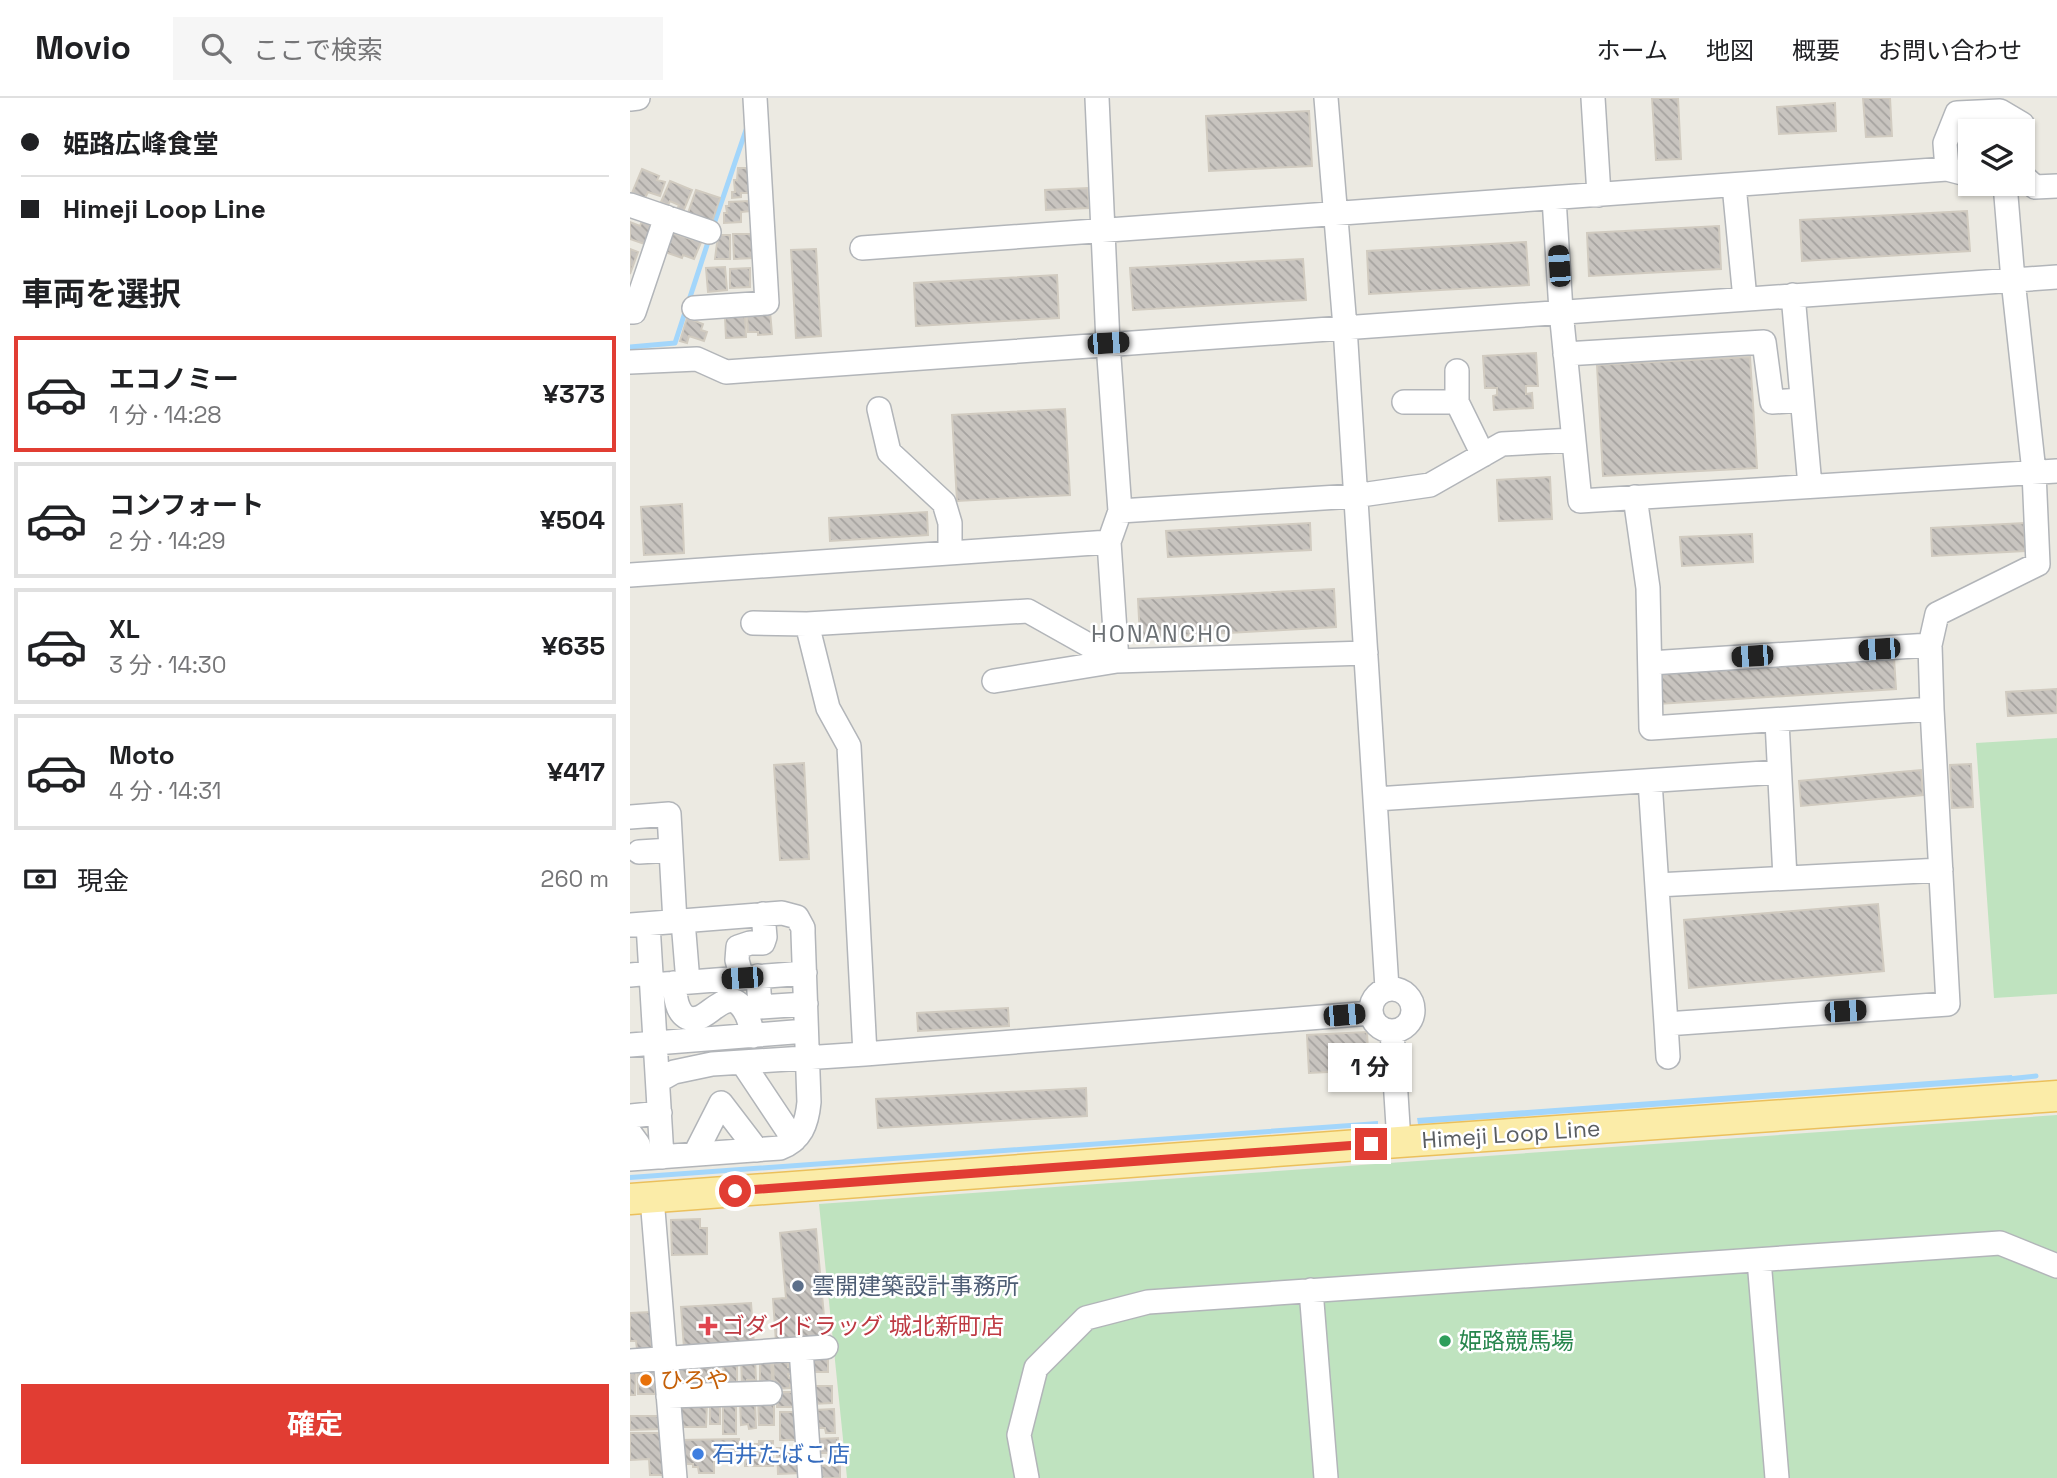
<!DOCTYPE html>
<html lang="ja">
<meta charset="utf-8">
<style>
:root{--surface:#fff;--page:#f6f6f6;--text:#202124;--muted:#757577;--line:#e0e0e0;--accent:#e13d33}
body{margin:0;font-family:"Space Grotesk","Noto Sans JP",sans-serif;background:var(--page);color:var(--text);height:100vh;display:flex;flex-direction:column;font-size:26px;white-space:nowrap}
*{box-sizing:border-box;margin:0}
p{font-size:23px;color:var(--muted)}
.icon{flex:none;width:38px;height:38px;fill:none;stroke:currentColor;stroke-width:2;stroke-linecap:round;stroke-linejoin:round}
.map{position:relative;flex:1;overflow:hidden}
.drawer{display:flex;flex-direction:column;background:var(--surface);width:630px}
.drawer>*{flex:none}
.hud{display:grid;align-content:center;height:154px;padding:0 21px;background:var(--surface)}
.fabs{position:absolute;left:1328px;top:21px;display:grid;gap:14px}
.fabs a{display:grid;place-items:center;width:77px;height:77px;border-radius:0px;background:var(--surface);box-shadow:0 2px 5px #0004;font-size:35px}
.end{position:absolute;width:32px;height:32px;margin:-16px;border:9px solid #e13d33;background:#fff;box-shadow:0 0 0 4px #fff}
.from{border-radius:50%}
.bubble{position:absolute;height:49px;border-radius:0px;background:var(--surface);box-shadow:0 2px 5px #0004;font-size:23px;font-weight:700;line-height:49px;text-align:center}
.car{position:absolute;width:21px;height:42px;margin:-21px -10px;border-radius:9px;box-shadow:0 0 5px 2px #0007;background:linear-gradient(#222 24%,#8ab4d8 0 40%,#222 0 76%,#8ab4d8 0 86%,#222 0)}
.hud b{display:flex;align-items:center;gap:24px;height:66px;font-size:26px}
.hud b+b{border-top:2px solid var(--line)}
.hud i{width:18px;height:18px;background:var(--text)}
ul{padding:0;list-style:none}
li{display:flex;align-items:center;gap:21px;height:116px;margin:0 14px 10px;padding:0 7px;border:4px solid var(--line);border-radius:0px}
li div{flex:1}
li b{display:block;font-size:26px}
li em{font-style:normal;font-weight:700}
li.selected{border-color:var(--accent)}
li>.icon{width:63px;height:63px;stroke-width:1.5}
h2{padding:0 21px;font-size:32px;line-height:84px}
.pay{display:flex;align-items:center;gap:18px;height:77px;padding:0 21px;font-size:26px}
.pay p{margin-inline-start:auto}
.button{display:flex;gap:14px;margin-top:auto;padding:14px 21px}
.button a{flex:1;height:80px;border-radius:0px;background:var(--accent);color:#fff;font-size:28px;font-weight:700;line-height:80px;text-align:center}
header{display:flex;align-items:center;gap:42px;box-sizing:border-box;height:98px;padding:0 35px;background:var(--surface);border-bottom:2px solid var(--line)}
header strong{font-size:33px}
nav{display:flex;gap:38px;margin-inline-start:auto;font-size:24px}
.search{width:490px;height:63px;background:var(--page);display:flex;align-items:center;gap:18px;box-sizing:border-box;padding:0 24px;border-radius:0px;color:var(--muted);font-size:26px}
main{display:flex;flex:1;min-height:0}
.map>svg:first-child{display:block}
.garden{fill:#bfe3bf}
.water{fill:#a3d6fb}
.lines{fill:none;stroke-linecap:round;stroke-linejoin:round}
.stream{stroke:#a3d6fb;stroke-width:5}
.building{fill:url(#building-back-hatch);stroke:#d1cbc0;stroke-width:2}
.minor-casing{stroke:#b2b5b9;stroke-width:26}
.major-casing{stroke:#ebc05c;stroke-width:33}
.minor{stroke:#fff;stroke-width:23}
.major{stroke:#fbeca8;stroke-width:30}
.route{stroke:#e13d33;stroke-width:9}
.service-dot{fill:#5c6f8a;stroke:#fff;stroke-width:2.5}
.health-dot{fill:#e0444e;stroke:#fff;stroke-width:2.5}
.leisure-dot{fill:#2e9e5b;stroke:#fff;stroke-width:2.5}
.food-dot{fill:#e8710a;stroke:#fff;stroke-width:2.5}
.shop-dot{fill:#3f7fe0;stroke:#fff;stroke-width:2.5}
.labels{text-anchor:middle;stroke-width:5;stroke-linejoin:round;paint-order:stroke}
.street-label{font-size:23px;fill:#5a5e62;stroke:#fff}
.service-label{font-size:23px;fill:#4e5e75;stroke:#fff;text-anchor:start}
.health-label{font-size:23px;fill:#be3a42;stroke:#fff;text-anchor:start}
.leisure-label{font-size:23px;fill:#27864d;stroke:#fff;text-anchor:start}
.food-label{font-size:23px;fill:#c56008;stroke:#fff;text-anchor:start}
.shop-label{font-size:23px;fill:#366cbe;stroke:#fff;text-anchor:start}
.neighbourhood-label{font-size:24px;letter-spacing:2px;fill:#6b7074;stroke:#fff}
</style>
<header>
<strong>Movio</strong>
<div class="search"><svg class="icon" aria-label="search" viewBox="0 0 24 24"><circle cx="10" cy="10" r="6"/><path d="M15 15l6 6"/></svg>ここで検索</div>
<nav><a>ホーム</a><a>地図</a><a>概要</a><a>お問い合わせ</a></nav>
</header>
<main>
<section class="drawer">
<div class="hud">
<b><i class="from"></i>姫路広峰食堂</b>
<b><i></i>Himeji Loop Line</b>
</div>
<h2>車両を選択</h2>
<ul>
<li class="selected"><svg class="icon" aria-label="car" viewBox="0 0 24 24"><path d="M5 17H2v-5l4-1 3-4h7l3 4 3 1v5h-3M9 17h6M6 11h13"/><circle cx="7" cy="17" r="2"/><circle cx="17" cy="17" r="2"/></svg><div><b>エコノミー</b><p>1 分 · 14:28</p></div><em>¥373</em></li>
<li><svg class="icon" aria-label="car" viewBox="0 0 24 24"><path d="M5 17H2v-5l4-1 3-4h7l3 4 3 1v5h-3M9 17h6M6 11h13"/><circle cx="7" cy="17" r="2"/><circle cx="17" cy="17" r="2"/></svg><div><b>コンフォート</b><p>2 分 · 14:29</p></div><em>¥504</em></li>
<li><svg class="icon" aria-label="car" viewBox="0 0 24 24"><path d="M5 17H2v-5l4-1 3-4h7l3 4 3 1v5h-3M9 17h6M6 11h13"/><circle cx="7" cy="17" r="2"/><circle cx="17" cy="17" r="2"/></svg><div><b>XL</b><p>3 分 · 14:30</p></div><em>¥635</em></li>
<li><svg class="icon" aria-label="car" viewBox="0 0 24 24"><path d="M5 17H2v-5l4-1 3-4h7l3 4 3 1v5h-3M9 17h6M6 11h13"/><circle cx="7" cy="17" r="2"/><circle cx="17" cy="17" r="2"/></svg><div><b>Moto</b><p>4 分 · 14:31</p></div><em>¥417</em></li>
</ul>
<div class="pay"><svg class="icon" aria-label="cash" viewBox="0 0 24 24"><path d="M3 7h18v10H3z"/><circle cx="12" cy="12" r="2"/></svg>現金<p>260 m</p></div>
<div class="button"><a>確定</a></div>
</section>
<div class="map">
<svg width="1427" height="1380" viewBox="0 0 1427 1380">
<defs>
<pattern id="building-back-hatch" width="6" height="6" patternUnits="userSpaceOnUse" patternTransform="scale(1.75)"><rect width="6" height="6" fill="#c8c4bf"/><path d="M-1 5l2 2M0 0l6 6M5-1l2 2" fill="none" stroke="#a5a29f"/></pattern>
</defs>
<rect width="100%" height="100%" fill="#eceae2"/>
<!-- garden -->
<path class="garden" d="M 1427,640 L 1427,896 L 1364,900 L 1346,645 Z
M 1427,1017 L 1427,1380 L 217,1380 L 189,1106 Z"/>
<!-- water -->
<path class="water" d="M 1382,977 L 1383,983 L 788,1026 L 787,1020 Z
M 748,1023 L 748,1028 L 0,1082 L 0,1077 Z"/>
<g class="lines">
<!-- stream -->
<path class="stream" d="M 83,129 L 117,29
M 0,249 L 45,245 L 80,138
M 1378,981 L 1406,978"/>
</g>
<!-- building -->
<path class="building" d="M 1022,0 L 1048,0 L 1051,61 L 1026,62 Z
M 1233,0 L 1260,0 L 1262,38 L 1236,39 Z
M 1205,5 L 1206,33 L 1149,36 L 1147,9 Z
M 679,13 L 682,68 L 579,73 L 576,18 Z
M 108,70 L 121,70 L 121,83 L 118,83 L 119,95 L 111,95 L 111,99 L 102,100 L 102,94 L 105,94 L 104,82 L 107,82 Z
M 12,71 L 29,78 L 27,82 L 35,84 L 30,98 L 18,94 L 15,100 L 2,95 Z
M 40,83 L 62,92 L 53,114 L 47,112 L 49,107 L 40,103 L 38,107 L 31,104 Z
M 458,90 L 459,110 L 416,112 L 415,92 Z
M 66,92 L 90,100 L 81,127 L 57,118 Z
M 119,103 L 120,113 L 111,114 L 111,124 L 94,125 L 94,115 L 97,115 L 96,108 L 99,108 L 99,104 Z
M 1337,113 L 1340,153 L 1172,163 L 1170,122 Z
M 13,120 L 25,124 L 20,148 L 0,141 L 0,124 L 10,128 Z
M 1089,128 L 1091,171 L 959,178 L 957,135 Z
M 43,135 L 63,142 L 64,139 L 72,142 L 64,161 L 53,157 L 52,160 L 35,154 Z
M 103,136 L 123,136 L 124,160 L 104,161 Z
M 88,137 L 100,137 L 100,161 L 85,161 Z
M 896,144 L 899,187 L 739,196 L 737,153 Z
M 0,151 L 8,154 L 0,176 Z
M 186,151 L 191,238 L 166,240 L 161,152 Z
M 673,161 L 676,202 L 503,212 L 500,170 Z
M 95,169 L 97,192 L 78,194 L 76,170 Z
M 120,170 L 120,189 L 100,190 L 100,171 Z
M 427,177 L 429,220 L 286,228 L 284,185 Z
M 140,213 L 142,236 L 128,237 L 128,234 L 118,234 L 117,217 Z
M 115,218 L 116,239 L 96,240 L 95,219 Z
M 57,220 L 73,226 L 71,232 L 77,234 L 74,243 L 59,238 L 57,245 L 50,243 Z
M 906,255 L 908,288 L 896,288 L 896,296 L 902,295 L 903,310 L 864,312 L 863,298 L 867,297 L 867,290 L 855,290 L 853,258 Z
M 1120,259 L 1127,370 L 973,378 L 967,267 Z
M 435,311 L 440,397 L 327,403 L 322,317 Z
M 920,379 L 922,421 L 869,423 L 867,382 Z
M 52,406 L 54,455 L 14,457 L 11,409 Z
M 297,414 L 298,437 L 200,443 L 199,420 Z
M 680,425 L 681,452 L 538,459 L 536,433 Z
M 1394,425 L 1395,453 L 1302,458 L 1301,430 Z
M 1122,436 L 1123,464 L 1052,468 L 1050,439 Z
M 704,491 L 706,529 L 510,540 L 508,501 Z
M 1264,560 L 1266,591 L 1028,606 L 1026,575 Z
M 1427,591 L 1427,615 L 1378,618 L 1376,594 Z
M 174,665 L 179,761 L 150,762 L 144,667 Z
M 1341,666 L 1343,709 L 1322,710 L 1320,667 Z
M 1291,672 L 1293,697 L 1171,708 L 1169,683 Z
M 1248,806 L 1254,873 L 1059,890 L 1054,822 Z
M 378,910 L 379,928 L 288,933 L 287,915 Z
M 737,934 L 739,972 L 679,975 L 677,937 Z
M 456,990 L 457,1018 L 248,1030 L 246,1001 Z
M 70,1121 L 70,1130 L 77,1130 L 77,1156 L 42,1157 L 41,1122 Z
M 186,1131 L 196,1240 L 146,1244 L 143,1201 L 156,1200 L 150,1135 Z
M 121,1205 L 124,1246 L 54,1250 L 51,1209 Z
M 20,1214 L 22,1251 L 7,1251 L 6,1243 L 0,1243 L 0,1215 Z
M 143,1255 L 162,1255 L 162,1264 L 158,1264 L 158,1269 L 162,1269 L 162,1276 L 158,1276 L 159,1280 L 163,1280 L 163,1287 L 160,1287 L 160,1290 L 144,1291 Z
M 178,1255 L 198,1255 L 198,1274 L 178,1274 Z
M 141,1259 L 142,1283 L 130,1283 L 130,1260 Z
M 111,1260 L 125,1260 L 126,1282 L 117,1282 L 117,1286 L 112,1287 Z
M 93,1261 L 107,1261 L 107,1285 L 94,1286 Z
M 88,1262 L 89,1283 L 49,1285 L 49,1264 Z
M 8,1267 L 24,1267 L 25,1296 L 8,1296 Z
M 0,1272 L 6,1272 L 5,1297 L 0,1297 Z
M 181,1288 L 202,1288 L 202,1305 L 181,1306 Z
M 147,1294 L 167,1294 L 167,1309 L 147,1309 Z
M 144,1299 L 144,1327 L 129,1327 L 128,1300 Z
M 93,1302 L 106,1303 L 106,1336 L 93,1336 Z
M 49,1304 L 77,1305 L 76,1329 L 52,1329 L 52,1319 L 49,1319 Z
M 110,1304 L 125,1304 L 126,1330 L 119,1331 L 118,1326 L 111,1327 Z
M 80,1307 L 90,1307 L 90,1326 L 80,1326 Z
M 204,1311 L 205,1335 L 196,1335 L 195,1330 L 184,1330 L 183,1312 Z
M 150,1314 L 168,1314 L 169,1342 L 150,1342 Z
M 0,1318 L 28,1318 L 29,1331 L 0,1332 Z
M 0,1335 L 32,1335 L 33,1377 L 20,1377 L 19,1361 L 0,1362 Z
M 208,1340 L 209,1360 L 198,1360 L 198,1355 L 186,1355 L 186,1341 Z
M 109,1341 L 109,1357 L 103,1357 L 103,1363 L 84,1363 L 84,1375 L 69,1375 L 68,1369 L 63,1369 L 63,1366 L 53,1366 L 50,1342 Z
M 129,1343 L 143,1343 L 143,1368 L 115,1368 L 116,1346 L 129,1346 Z
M 147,1350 L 171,1350 L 172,1375 L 148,1376 Z
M 210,1367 L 210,1380 L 186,1380 L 185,1368 Z"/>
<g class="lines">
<!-- minor casing -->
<g class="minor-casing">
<path id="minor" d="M 467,0 L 478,245 L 490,413
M 696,0 L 715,229 L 757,890
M 963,0 L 969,97
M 0,1 L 8,0
M 1317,71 L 1315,45 L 1327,15 L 1370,13 L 1392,26 L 1391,33
M 1393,78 L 1405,89 L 1427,88
M 1104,87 L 1115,201
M 924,100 L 931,213 L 950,403 L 1427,373
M 0,107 L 79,134
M 232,150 L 1317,71 L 1340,77
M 1163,197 L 1180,388
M 64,210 L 137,205 L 125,0
M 0,214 L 4,214 L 36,119
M 935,256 L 1134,244 L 1142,304 L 1172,302
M 0,264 L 67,261 L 96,274 L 1427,179
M 774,304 L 827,304 L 827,273
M 827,304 L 853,357
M 249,311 L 259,354 L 314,405 L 320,425 L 320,455
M 1005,399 L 1018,490 L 1021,630 L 1302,611
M 0,477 L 479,444 L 490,413 L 724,398 L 800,387 L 872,346 L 943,342
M 123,525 L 177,526 L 398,513 L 487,563 L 736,555
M 177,526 L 198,610 L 219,648 L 235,956
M 1020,565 L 1300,547
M 364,583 L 487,563 L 479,444
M 1147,623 L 1155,780
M 1020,683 L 1036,926
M 746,701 L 1149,674
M 0,719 L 39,716 L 45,824
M 9,754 L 41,752
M 1027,787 L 1311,772
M 53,823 L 58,884
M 18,826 L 32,1059
M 0,827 L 152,815 L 167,819 L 173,830 L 173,835 L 179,1004 C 177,1026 171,1042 150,1050 L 0,1061
M 0,877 L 21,875
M 128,878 L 130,909 L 176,906
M 112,880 L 107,862 L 108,849 L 120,845 L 133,845 L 135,839 L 133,816
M 44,885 C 45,899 47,925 68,920 C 81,917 99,888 114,912 C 119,919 121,929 123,938
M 22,887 L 175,875
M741 912a21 21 0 1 1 42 0a21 21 0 1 1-42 0Z
M 762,933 L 769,1044
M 0,947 L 176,933
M 1038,959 L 1036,926 L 1318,906 L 1302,611 L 1300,547 L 1307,516 L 1408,466 L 1404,374 L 1383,182 L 1375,86
M 112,964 L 164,1042
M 28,983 L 44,974 L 82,966 L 235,956 L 741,915
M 0,1018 L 30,1015
M 0,1035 L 8,1046 L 10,1060
M 65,1056 L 91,1005 L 127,1052
M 22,1100 L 45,1380
M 1129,1162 L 1147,1380
M 681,1192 L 696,1380
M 171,1251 L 180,1380
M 0,1263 L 196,1249
M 38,1298 L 140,1295
M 397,1380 L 389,1337 L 406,1270 L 456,1220 L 518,1204 L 1370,1145 L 1427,1168"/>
</g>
<!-- major casing -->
<g class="major-casing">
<path id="major" d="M 0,1101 L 769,1044 L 1427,998"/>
</g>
<!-- minor -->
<use href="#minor" class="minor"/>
<!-- major -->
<use href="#major" class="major"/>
</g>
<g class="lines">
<!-- route -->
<path class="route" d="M 105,1093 L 741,1046"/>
</g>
<!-- markers -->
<circle class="service-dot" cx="168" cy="1188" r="7"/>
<path class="health-dot" d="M74.5 1217.5h7v7h7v7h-7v7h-7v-7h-7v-7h7z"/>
<circle class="leisure-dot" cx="815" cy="1243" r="7"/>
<circle class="food-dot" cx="16" cy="1282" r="7"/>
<circle class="shop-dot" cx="68" cy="1356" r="7"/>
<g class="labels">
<!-- street labels -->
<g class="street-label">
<text transform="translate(881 1036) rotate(-4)" y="8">Himeji Loop Line</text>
</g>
<!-- service labels -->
<g class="service-label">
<text x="182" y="1196">雲開建築設計事務所</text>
</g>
<!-- health labels -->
<g class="health-label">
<text x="92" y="1236">ゴダイドラッグ 城北新町店</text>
</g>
<!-- leisure labels -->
<g class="leisure-label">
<text x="829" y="1251">姫路競馬場</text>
</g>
<!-- food labels -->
<g class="food-label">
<text x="30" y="1290">ひろや</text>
</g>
<!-- shop labels -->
<g class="shop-label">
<text x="82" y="1364">石井たばこ店</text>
</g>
<!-- neighbourhood labels -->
<g class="neighbourhood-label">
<text x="532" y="544">HONANCHO</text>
</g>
</g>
</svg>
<div class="fabs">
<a><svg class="icon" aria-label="layers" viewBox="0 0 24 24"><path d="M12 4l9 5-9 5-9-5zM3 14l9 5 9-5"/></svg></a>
</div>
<i class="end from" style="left:105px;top:1093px"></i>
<i class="end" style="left:741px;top:1046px"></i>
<div class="bubble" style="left:698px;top:945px;width:84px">1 分</div>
<i class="car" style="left:929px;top:168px;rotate:356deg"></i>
<i class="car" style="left:478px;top:245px;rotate:86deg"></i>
<i class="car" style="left:1249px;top:551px;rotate:266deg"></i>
<i class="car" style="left:1122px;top:558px;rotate:266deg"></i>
<i class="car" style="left:112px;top:880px;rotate:266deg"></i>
<i class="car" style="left:1215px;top:913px;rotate:86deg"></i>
<i class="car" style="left:714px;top:917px;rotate:85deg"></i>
</div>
</main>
